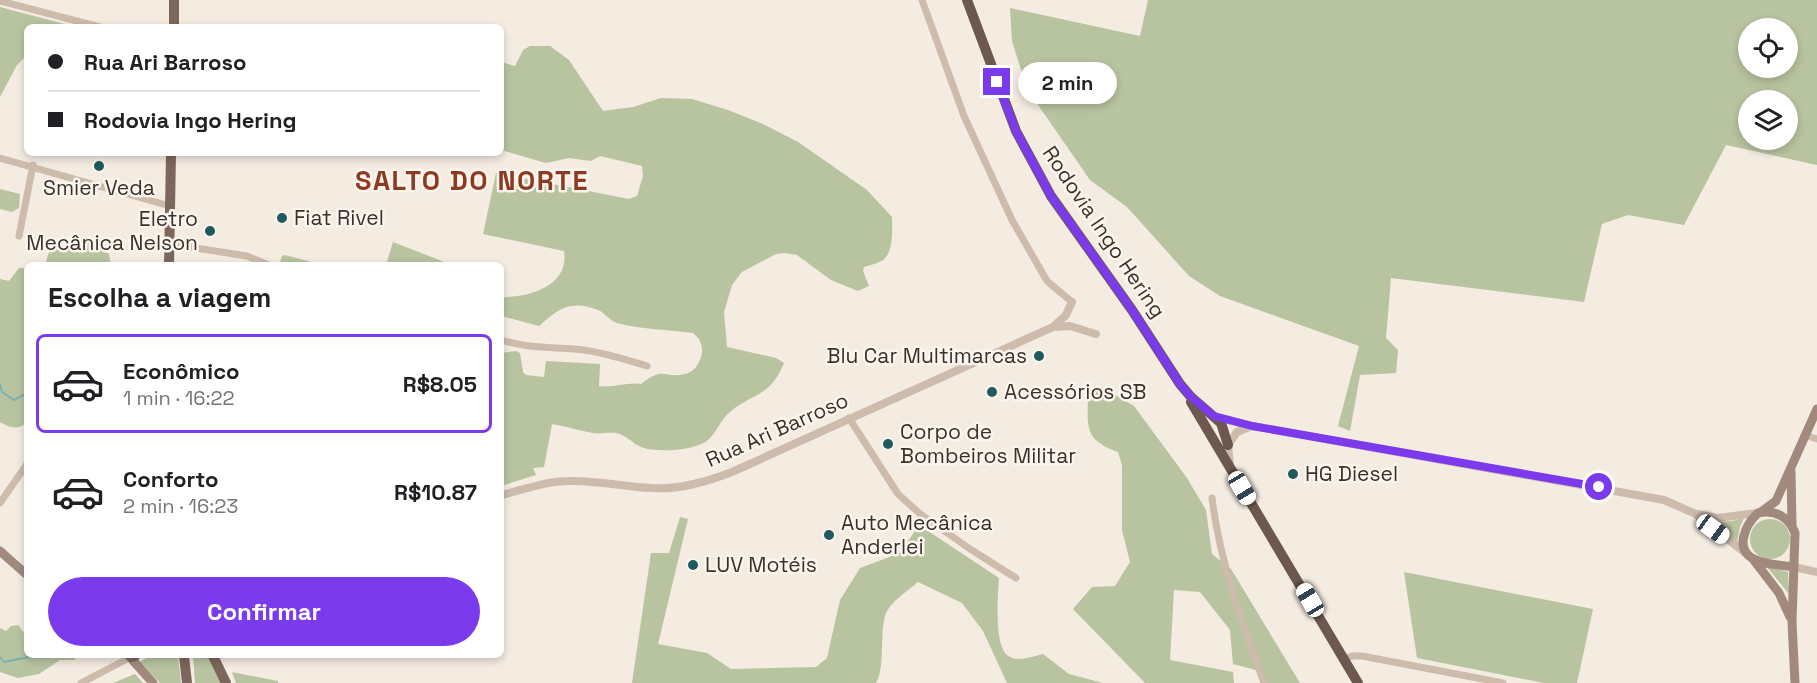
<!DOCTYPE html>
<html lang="pt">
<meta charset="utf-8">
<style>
:root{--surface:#fff;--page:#f6f6f6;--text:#202124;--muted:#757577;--line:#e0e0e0;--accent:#7c3aed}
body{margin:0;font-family:"Space Grotesk",sans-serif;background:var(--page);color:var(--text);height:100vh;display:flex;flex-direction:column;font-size:22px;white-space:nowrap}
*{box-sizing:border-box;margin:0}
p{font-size:20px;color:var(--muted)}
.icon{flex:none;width:33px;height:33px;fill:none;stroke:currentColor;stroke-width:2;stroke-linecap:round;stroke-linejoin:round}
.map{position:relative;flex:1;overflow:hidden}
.sheet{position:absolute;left:24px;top:262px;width:480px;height:396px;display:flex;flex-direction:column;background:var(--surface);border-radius:9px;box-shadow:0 3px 9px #0003}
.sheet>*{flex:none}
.guide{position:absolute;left:24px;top:24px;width:480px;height:132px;border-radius:9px;box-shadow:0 3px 9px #0003;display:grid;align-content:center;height:132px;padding:0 24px;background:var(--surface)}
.tools{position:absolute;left:1738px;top:18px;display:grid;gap:12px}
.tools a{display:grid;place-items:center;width:60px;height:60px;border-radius:50%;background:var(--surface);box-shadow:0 3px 9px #0003;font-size:30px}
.end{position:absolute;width:27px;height:27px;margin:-14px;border:8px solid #7c3aed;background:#fff;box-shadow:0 0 0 3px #fff}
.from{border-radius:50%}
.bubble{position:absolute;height:42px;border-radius:21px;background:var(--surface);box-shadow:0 3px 9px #0003;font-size:20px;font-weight:700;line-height:42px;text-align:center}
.car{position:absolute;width:18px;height:36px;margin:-18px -9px;border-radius:8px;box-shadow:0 0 4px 2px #0007;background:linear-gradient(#fff 24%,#345 0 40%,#fff 0 76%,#345 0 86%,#fff 0)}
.guide b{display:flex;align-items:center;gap:21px;height:57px;font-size:22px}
.guide b+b{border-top:2px solid var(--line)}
.guide i{width:15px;height:15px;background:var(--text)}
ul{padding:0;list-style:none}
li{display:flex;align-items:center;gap:18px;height:99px;margin:0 12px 9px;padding:0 12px;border:3px solid transparent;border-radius:9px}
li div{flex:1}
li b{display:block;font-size:22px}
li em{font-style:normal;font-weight:700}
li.selected{border-color:var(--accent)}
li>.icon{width:54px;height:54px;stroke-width:1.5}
h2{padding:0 24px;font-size:27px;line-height:72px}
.cta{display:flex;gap:12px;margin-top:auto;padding:12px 24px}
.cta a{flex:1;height:69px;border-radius:36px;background:var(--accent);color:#fff;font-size:24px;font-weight:700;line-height:69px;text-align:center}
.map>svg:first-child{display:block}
.green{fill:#b8c4a0;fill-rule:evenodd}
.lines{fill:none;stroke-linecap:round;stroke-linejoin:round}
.stream{stroke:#7fb0b2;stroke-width:2}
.minor{stroke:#cdbbac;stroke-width:7}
.tertiary{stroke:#cdbbac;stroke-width:8}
.secondary{stroke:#a18a7d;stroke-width:9}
.primary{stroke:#7d675c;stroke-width:10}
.trunk{stroke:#6c584f;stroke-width:10}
.route{stroke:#7c3aed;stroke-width:8}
.poi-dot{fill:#1f5a5e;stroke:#fbf5ee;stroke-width:2}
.labels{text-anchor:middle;stroke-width:5;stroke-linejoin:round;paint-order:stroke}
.poi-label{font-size:21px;fill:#3b302b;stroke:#fbf5ee;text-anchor:start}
.street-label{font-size:21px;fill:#3b302b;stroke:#fbf5ee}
.district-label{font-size:27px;font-weight:bold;letter-spacing:1.5px;fill:#8c3b22;stroke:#fbf5ee}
</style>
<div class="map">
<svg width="1817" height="683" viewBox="0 0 1817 683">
<rect width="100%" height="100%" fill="#f4ebe1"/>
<!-- green -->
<path class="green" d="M 1148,0 L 1817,0 L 1817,165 L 1726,145 L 1684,225 L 1628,215 L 1602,224 L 1584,302 L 1391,278 L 1386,338 L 1398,350 L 1396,373 L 1360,375 L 1350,431 L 1338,426 L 1359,346 L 1220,296 L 1189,276 L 1127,207 L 1090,180 L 1027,89 L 1012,41 L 1010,8 L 1140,36 ZM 1749,28 L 1788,28 L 1788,68 L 1749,68 ZM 1749,100 L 1788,100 L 1788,140 L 1749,140 Z
M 0,7 L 76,27 L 27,27 L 27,55 L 17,65 L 0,97 Z
M 530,46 L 550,46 L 569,60 L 603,111 L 633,107 L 661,98 L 692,99 L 728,110 L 763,124 L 798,142 L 867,190 L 892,217 C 892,230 894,251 883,260 C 879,263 870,265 864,267 L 863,271 L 869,286 L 858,291 L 831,280 L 797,255 L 784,253 L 776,254 L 742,272 L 732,285 L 724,312 L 727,347 L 776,358 L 784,363 C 770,397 755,392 731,411 C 721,419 717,432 708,440 C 695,451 655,453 641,447 C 632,443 626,435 616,433 C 609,432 601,434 593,433 C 579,431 566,426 552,424 L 544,467 L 533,468 L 536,475 L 501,486 L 501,353 L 516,351 L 520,353 L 523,372 L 526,375 L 544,377 L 546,361 L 600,364 L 599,386 C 614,388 626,382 641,384 C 664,365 664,379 685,374 C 697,372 705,355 701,344 C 700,339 696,336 693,333 C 670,330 639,329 617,323 C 610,321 605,313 598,310 C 570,299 558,309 539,326 L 501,316 L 501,297 C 528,298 570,286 564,251 L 483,234 L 496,173 L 629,199 L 637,196 L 643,176 L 642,166 L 600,156 L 591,161 L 569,158 L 546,163 L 501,150 L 501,62 L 515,66 L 523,50 Z
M 0,189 L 20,194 L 19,208 L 12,212 L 0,209 Z
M 83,239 L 90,240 L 109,254 L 111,265 L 45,265 L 49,252 L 58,247 L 65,248 L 71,242 Z
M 393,242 L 452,265 L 386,265 Z
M 285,255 L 323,265 L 279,265 L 282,256 Z
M 19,268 L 27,268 L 27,423 C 17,430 10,428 0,422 L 0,279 L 9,281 Z
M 1102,387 L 1134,406 L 1187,478 L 1206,510 L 1212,554 L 1231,569 L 1300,683 L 1267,683 L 1260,671 L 1233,664 L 1230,630 L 1200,592 L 1174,590 L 1170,660 L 1233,672 L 1234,683 L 1145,683 L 1073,609 L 1092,587 L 1115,586 L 1130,562 L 1122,530 L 1122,465 L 1118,452 C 1086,441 1087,429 1088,399 Z
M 680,517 L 688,519 L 658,644 L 707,653 L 731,669 L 816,667 L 827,658 L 840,600 L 860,568 L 900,553 L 919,525 L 999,578 C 998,595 993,649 1010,657 C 1019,662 1034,656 1043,654 L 1069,674 L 1103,683 L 1007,683 L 983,631 L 962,603 L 918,582 C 909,590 896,598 889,608 C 877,623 887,665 876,683 L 632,683 L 651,553 L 669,553 Z
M 1744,518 L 1740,527 L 1737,542 L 1711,522 L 1732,521 Z
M1750 539a20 20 0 1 1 40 0a20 20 0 1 1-40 0Z
M 1766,566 L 1788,572 L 1789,594 Z
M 1404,572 L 1593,609 L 1577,683 L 1544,683 L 1417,658 Z
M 18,625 L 27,637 L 27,656 L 78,656 L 74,660 L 60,660 L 39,674 L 18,678 L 0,672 L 0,628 L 6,631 L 11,626 Z
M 150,656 L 178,656 L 181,683 L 160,683 L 140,662 Z
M 193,656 L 208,656 L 221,683 L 195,683 Z
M 232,672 L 278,681 L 278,683 L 236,683 Z
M 135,674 L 143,683 L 113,683 Z"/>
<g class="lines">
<!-- stream -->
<path class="stream" d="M 0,384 L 2,392 L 14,400 L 27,393
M 0,657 L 4,662 L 34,656"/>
<!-- minor -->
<path class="minor" d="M 922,0 L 964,116 L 1012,220 L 1047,281 L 1072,302
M 0,1 L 100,27
M 0,158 L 170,206
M 19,236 L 33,165
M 170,244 L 247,256 L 271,266
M 501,340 C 528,348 547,347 574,349 C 599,351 624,359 647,366
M 849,418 L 898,494 L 919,513 L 970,549 L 1016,578
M 1804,435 L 1817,439
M 1212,498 C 1220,563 1242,622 1264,683
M 0,503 L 27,464
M 1345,659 L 1352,656 L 1362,656 L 1503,683
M 81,683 L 131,657"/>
<!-- tertiary -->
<path class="tertiary" d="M 1053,327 L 1070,326 L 1096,334
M 1216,417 L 1253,426 L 1664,500 L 1696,514 L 1748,555
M 1230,466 L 1228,445 L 1237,432 L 1252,426
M 501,495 C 523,490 546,481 569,481 C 596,480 624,487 651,488 C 679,490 706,482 732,472 L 1053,327 L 1066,315 L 1072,302
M 1697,514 L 1717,518 L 1758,513
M 1794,567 L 1817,572"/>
<!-- secondary -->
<path class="secondary" d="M 1791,471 L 1792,525
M 1761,512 L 1776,501 L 1817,409
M 0,551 L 27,575
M 1753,559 L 1779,593 L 1790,617
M 1794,567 C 1781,565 1768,565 1756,560 C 1733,551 1745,525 1758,513 C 1775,509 1789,517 1795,533 L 1792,622 L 1795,683
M 129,656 L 153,683"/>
<!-- primary -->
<path class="primary" d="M 174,27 L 174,0
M 169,266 L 171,153
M 184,656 L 187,683
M 213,656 L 226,683
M 131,657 L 135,656"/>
<!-- trunk -->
<path class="trunk" d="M 967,0 L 1016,131 L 1051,196 L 1132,310 L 1180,384 L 1191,397 L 1221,423 L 1228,445
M 1191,402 L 1358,683"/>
</g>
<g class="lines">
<!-- route -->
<path class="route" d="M 997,82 L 1016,131 L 1051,196 L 1132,310 L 1180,384 L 1191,397 L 1214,416 L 1252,426 L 1599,487"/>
</g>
<!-- markers -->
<g class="poi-dot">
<circle cx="99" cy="166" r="6"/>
<circle cx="282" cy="218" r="6"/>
<circle cx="210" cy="231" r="6"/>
<circle cx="1039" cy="356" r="6"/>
<circle cx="992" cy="392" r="6"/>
<circle cx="888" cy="444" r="6"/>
<circle cx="1293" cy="474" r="6"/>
<circle cx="829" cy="535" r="6"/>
<circle cx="693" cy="565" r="6"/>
</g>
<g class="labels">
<!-- poi labels -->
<g class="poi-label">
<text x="99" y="195" text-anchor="middle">Smier Veda</text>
<text x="294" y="225">Fiat Rivel</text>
<text x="198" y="226" text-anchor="end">Eletro<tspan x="198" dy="24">Mecânica Nelson</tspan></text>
<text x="1027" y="363" text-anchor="end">Blu Car Multimarcas</text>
<text x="1004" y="399">Acessórios SB</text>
<text x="900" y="439">Corpo de<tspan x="900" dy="24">Bombeiros Militar</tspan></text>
<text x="1305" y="481">HG Diesel</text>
<text x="841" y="530">Auto Mecânica<tspan x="841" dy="24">Anderlei</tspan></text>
<text x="705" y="572">LUV Motéis</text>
</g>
<!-- street labels -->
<g class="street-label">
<text transform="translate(1104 232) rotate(56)" y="7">Rodovia Ingo Hering</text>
<text transform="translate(777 430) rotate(-24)" y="7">Rua Ari Barroso</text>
</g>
<!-- district labels -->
<g class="district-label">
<text x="472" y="190">SALTO DO NORTE</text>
</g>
</g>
</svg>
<div class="tools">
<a><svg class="icon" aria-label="locate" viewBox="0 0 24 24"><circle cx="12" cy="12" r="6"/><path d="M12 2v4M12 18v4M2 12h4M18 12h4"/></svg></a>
<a><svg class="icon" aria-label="layers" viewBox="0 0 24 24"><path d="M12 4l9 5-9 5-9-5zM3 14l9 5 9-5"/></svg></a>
</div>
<i class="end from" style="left:1599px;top:487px"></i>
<i class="end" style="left:997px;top:82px"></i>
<div class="bubble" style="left:1018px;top:62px;width:99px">2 min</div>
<i class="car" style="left:1242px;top:488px;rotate:149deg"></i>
<i class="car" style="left:1713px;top:529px;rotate:126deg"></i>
<i class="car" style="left:1310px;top:600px;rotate:329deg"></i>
<div class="guide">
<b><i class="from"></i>Rua Ari Barroso</b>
<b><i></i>Rodovia Ingo Hering</b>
</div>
<section class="sheet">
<h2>Escolha a viagem</h2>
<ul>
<li class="selected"><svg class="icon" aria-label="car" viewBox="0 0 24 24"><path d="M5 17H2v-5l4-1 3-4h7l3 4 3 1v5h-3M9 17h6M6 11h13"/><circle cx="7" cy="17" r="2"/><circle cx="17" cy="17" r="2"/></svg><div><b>Econômico</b><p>1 min · 16:22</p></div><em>R$8.05</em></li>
<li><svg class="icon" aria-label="car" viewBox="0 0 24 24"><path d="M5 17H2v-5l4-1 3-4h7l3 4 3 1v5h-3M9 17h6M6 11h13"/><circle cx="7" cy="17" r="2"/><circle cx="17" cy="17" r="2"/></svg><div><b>Conforto</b><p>2 min · 16:23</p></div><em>R$10.87</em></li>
</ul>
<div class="cta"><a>Confirmar</a></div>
</section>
</div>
